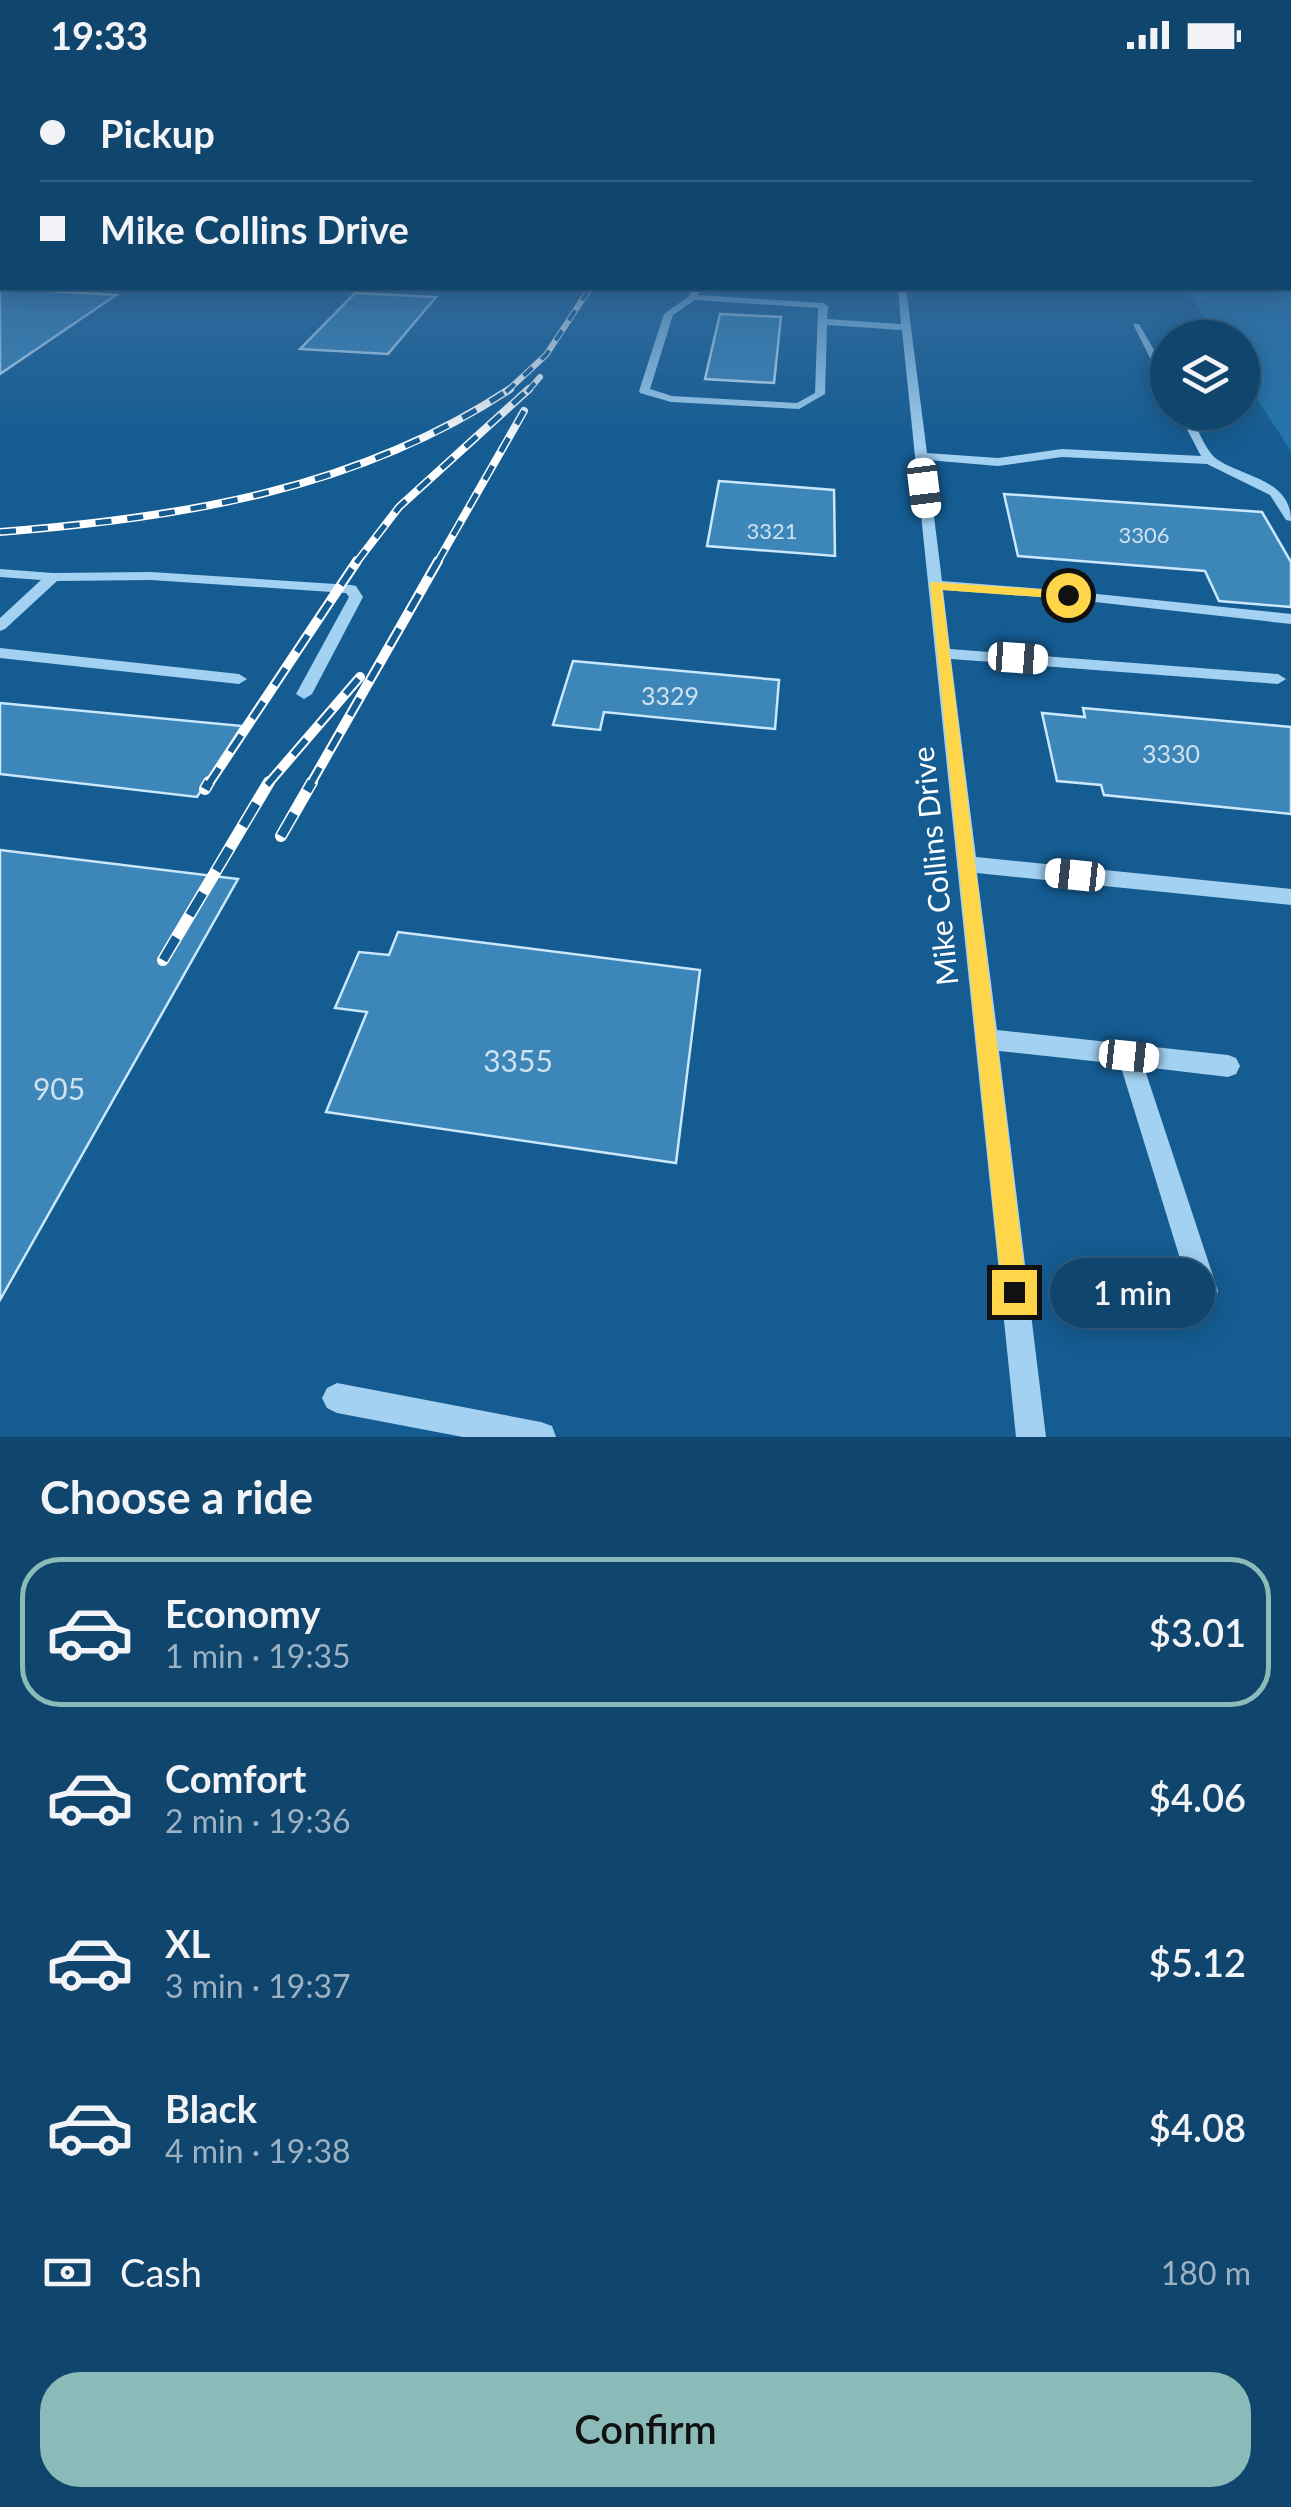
<!DOCTYPE html>
<meta charset="utf-8">
<style>
:root{--surface:#10456e;--page:#1e4f76;--text:#f1f3f6;--muted:#9cb1c2;--line:#305d81;--accent:#8bbbb9}
body{margin:0;font-family:Lato,sans-serif;background:var(--page);color:var(--text);height:100vh;display:flex;flex-direction:column;font-size:38px;white-space:nowrap}
*{box-sizing:border-box;margin:0}
p{font-size:32px;color:var(--muted)}
.icon{flex:none;width:55px;height:55px;fill:none;stroke:currentColor;stroke-width:2;stroke-linecap:round;stroke-linejoin:round}
.map{position:relative;height:1367px;overflow:hidden}
.sheet{display:flex;flex-direction:column;background:var(--surface);flex:1}
.sheet>*{flex:none}
.banner{position:absolute;left:0px;top:0px;width:1292px;height:220px;box-shadow:0 5px 25px #0003,0 0 0 2px var(--line);display:grid;align-content:center;height:220px;padding:0 40px;background:var(--surface)}
.buttons{position:absolute;left:1150px;top:250px;display:grid;gap:20px}
.buttons a{display:grid;place-items:center;width:110px;height:110px;border-radius:50%;background:var(--surface);box-shadow:0 5px 25px #0003,0 0 0 2px var(--line);font-size:50px}
.end{position:absolute;width:45px;height:45px;margin:-22px;border:12px solid #ffd54a;background:#111;box-shadow:0 0 0 5px #111}
.from{border-radius:50%}
.bubble{position:absolute;height:70px;border-radius:35px;background:var(--surface);box-shadow:0 5px 25px #0003,0 0 0 2px var(--line);font-size:32px;font-weight:600;line-height:70px;text-align:center}
.car{position:absolute;width:30px;height:60px;margin:-30px -15px;border-radius:12px;box-shadow:0 0 8px 2px #0007;background:linear-gradient(#fff 24%,#345 0 40%,#fff 0 76%,#345 0 86%,#fff 0)}
.banner b{display:flex;align-items:center;gap:35px;height:95px;font-size:38px}
.banner b+b{border-top:2px solid var(--line)}
.banner i{width:25px;height:25px;background:var(--text)}
ul{padding:0;list-style:none}
li{display:flex;align-items:center;gap:30px;height:150px;margin:0 20px 15px;padding:0 20px;border:5px solid transparent;border-radius:40px}
li div{flex:1}
li b{display:block;font-size:38px}
li em{font-style:normal;font-weight:600}
li.active{border-color:var(--accent)}
li>.icon{width:90px;height:90px;stroke-width:1.5}
h2{padding:0 40px;font-size:45px;line-height:120px}
.pay{display:flex;align-items:center;gap:25px;height:110px;padding:0 40px;font-size:38px}
.pay p{margin-inline-start:auto}
.primary-button{display:flex;gap:20px;margin-top:auto;padding:20px 40px}
.primary-button a{flex:1;height:115px;border-radius:40px;background:var(--accent);color:#111;font-size:40px;font-weight:600;line-height:115px;text-align:center}
.status{display:flex;justify-content:space-between;align-items:center;height:70px;padding:0 50px;background:var(--surface);direction:ltr}
.status svg{height:28px;fill:currentColor}
.map>svg:first-child{display:block}
.green{fill:#2475af}
.building{fill:#3d86ba;stroke:#cae7fc;stroke-width:2.5}
.lines{fill:none;stroke-linecap:round;stroke-linejoin:round}
.minor{fill:#a3d1f1;fill-rule:evenodd}
.rail-far3-casing{stroke:#fff;stroke-width:6}
.rail-far2-casing{stroke:#fff;stroke-width:8}
.rail-far1-casing{stroke:#fff;stroke-width:10}
.rail-casing{stroke:#fff;stroke-width:12}
.rail-far3{stroke:#155c92;stroke-width:4;stroke-dasharray:12;stroke-linecap:butt}
.rail-far2{stroke:#155c92;stroke-width:5;stroke-dasharray:16;stroke-linecap:butt}
.rail-far1{stroke:#155c92;stroke-width:6;stroke-dasharray:20;stroke-linecap:butt}
.rail{stroke:#155c92;stroke-width:9;stroke-dasharray:26;stroke-linecap:butt}
.route{fill:#ffd54a}
.labels{text-anchor:middle;stroke-width:9;stroke-linejoin:round;paint-order:stroke}
.far-number-label{font-size:22px;fill:#cee1ee}
.number-label{font-size:25px;fill:#cee1ee}
.street-label{font-size:30px;fill:#fff;stroke:#155c92}
.near-number-label{font-size:30px;fill:#cee1ee}
</style>
<div class="status"><b>19:33</b><svg viewBox="0 0 49 12"><path d="M0 12V9h3v3zM5 12V6h3v6zM10 12V3h3v9zM15 12V0h3v12zM26 1h20v11H26zM47 4h2v5h-2z"/></svg></div>
<div class="map">
<svg width="1291" height="1367" viewBox="0 0 1291 1367">
<rect width="100%" height="100%" fill="#155c92"/>
<!-- green -->
<path class="green" d="M 1291,187 L 1291,381 L 1243,307 L 1242,268 L 1217,267 L 1185,218 L 1290,218 Z"/>
<!-- building -->
<path class="building" d="M 0,218 L 116,225 L 0,304 Z
M 355,223 L 436,227 L 388,284 L 300,279 Z
M 720,244 L 781,247 L 774,313 L 705,309 Z
M 719,411 L 834,420 L 835,486 L 707,476 Z
M 1004,424 L 1262,442 L 1291,492 L 1291,537 L 1219,531 L 1205,501 L 1018,486 Z
M 573,591 L 779,610 L 775,659 L 604,642 L 600,660 L 553,655 Z
M 0,633 L 242,656 L 197,727 L 0,704 Z
M 1083,638 L 1291,657 L 1291,744 L 1104,725 L 1101,715 L 1057,711 L 1042,643 L 1085,647 Z
M 0,780 L 238,809 L 0,1230 Z
M 398,862 L 700,900 L 676,1093 L 326,1042 L 367,942 L 335,938 L 359,882 L 389,885 Z"/>
<g class="lines">
<!-- minor -->
<path class="minor" d="M 692,218 L 700,218 L 698,225 L 823,233 L 828,236 L 827,249 L 901,254 L 898,218 L 906,218 L 927,383 L 998,388 L 1062,379 L 1201,386 L 1178,342 L 1189,342 C 1197,356 1205,381 1218,390 C 1246,408 1291,410 1291,451 L 1286,450 L 1270,425 L 1207,394 L 1062,387 L 998,396 L 927,390 L 942,511 L 1068,521 L 1291,544 L 1291,554 L 1068,529 L 943,520 L 950,579 L 1278,604 L 1286,609 L 1278,614 L 951,589 L 976,787 L 1291,819 L 1291,835 L 977,803 L 997,960 L 1228,985 L 1236,988 L 1240,996 L 1236,1004 L 1228,1007 L 1144,997 L 1218,1221 L 1214,1231 L 1204,1235 L 1194,1231 L 1190,1221 L 1120,994 L 999,981 L 1046,1367 L 1016,1367 L 902,260 L 827,255 L 825,324 L 799,339 L 671,332 L 640,323 L 639,321 L 664,244 L 689,226 ZM 695,230 L 818,238 L 815,323 L 797,333 L 672,326 L 650,319 L 673,245 Z
M 1133,254 L 1139,254 L 1168,304 L 1168,317 L 1163,314 Z
M 0,499 L 53,503 L 151,502 L 351,515 L 356,516 L 363,527 L 312,624 L 304,629 L 296,624 L 349,527 L 346,523 L 151,510 L 57,511 L 5,559 L 0,561 L 0,548 L 41,510 L 0,507 Z
M 0,578 L 239,604 L 247,609 L 239,614 L 0,588 Z
M 337,1313 L 541,1352 L 552,1356 L 556,1367 L 463,1367 L 337,1343 L 327,1338 L 322,1328 L 327,1318 Z"/>
<!-- rail-far3 casing -->
<g class="rail-far3-casing">
<path id="rail-far3" d="M 506,322 L 546,285 L 590,218
M 527,322 L 540,307"/>
</g>
<!-- rail-far2 casing -->
<g class="rail-far2-casing">
<path id="rail-far2" d="M 0,462 C 179,448 357,420 510,319
M 356,493 L 399,437 L 529,319
M 437,493 L 524,341"/>
</g>
<!-- rail-far1 casing -->
<g class="rail-far1-casing">
<path id="rail-far1" d="M 208,715 L 357,491
M 267,715 L 360,607
M 310,715 L 438,491"/>
</g>
<!-- rail casing -->
<g class="rail-casing">
<path id="rail" d="M 205,719 L 209,712
M 281,766 L 312,712
M 163,890 L 269,712"/>
</g>
<!-- rail-far3 -->
<use href="#rail-far3" class="rail-far3"/>
<!-- rail-far2 -->
<use href="#rail-far2" class="rail-far2"/>
<!-- rail-far1 -->
<use href="#rail-far1" class="rail-far1"/>
<!-- rail -->
<use href="#rail" class="rail"/>
</g>
<!-- sky -->
<linearGradient id="sky" x2="0" y2="1"><stop stop-color="#0c3350"/><stop offset="0.49" stop-color="#356c9d"/><stop offset="1" stop-color="#356c9d" stop-opacity="0"/></linearGradient>
<rect width="1291" height="379" fill="url(#sky)"/>
<!-- route -->
<path class="route" d="M 930,512 L 1068,521 L 1075,525 L 1068,529 L 942,520 L 1027,1222 L 1023,1231 L 1014,1235 L 1005,1231 L 1002,1222 Z"/>
<g class="labels">
<!-- far-number labels -->
<g class="far-number-label">
<text x="772" y="469">3321</text>
<text x="1144" y="473">3306</text>
</g>
<!-- number labels -->
<g class="number-label">
<text x="670" y="635">3329</text>
<text x="1171" y="693">3330</text>
</g>
<!-- street labels -->
<g class="street-label">
<text transform="translate(936 796) rotate(-96)" y="10">Mike Collins Drive</text>
</g>
<!-- near-number labels -->
<g class="near-number-label">
<text x="518" y="1002">3355</text>
<text x="59" y="1030">905</text>
</g>
</g>
</svg>
<div class="buttons">
<a><svg class="icon" aria-label="layers" viewBox="0 0 24 24"><path d="M12 4l9 5-9 5-9-5zM3 14l9 5 9-5"/></svg></a>
</div>
<i class="end from" style="left:1068px;top:525px"></i>
<i class="end" style="left:1014px;top:1222px"></i>
<div class="bubble" style="left:1050px;top:1188px;width:165px">1 min</div>
<i class="car" style="left:924px;top:418px;rotate:173deg"></i>
<i class="car" style="left:1018px;top:588px;rotate:94deg"></i>
<i class="car" style="left:1075px;top:805px;rotate:276deg"></i>
<i class="car" style="left:1129px;top:986px;rotate:96deg"></i>
<div class="banner">
<b><i class="from"></i>Pickup</b>
<b><i></i>Mike Collins Drive</b>
</div>
</div>
<section class="sheet">
<h2>Choose a ride</h2>
<ul>
<li class="active"><svg class="icon" aria-label="car" viewBox="0 0 24 24"><path d="M5 17H2v-5l4-1 3-4h7l3 4 3 1v5h-3M9 17h6M6 11h13"/><circle cx="7" cy="17" r="2"/><circle cx="17" cy="17" r="2"/></svg><div><b>Economy</b><p>1 min · 19:35</p></div><em>$3.01</em></li>
<li><svg class="icon" aria-label="car" viewBox="0 0 24 24"><path d="M5 17H2v-5l4-1 3-4h7l3 4 3 1v5h-3M9 17h6M6 11h13"/><circle cx="7" cy="17" r="2"/><circle cx="17" cy="17" r="2"/></svg><div><b>Comfort</b><p>2 min · 19:36</p></div><em>$4.06</em></li>
<li><svg class="icon" aria-label="car" viewBox="0 0 24 24"><path d="M5 17H2v-5l4-1 3-4h7l3 4 3 1v5h-3M9 17h6M6 11h13"/><circle cx="7" cy="17" r="2"/><circle cx="17" cy="17" r="2"/></svg><div><b>XL</b><p>3 min · 19:37</p></div><em>$5.12</em></li>
<li><svg class="icon" aria-label="car" viewBox="0 0 24 24"><path d="M5 17H2v-5l4-1 3-4h7l3 4 3 1v5h-3M9 17h6M6 11h13"/><circle cx="7" cy="17" r="2"/><circle cx="17" cy="17" r="2"/></svg><div><b>Black</b><p>4 min · 19:38</p></div><em>$4.08</em></li>
</ul>
<div class="pay"><svg class="icon" aria-label="cash" viewBox="0 0 24 24"><path d="M3 7h18v10H3z"/><circle cx="12" cy="12" r="2"/></svg>Cash<p>180 m</p></div>
<div class="primary-button"><a>Confirm</a></div>
</section>
